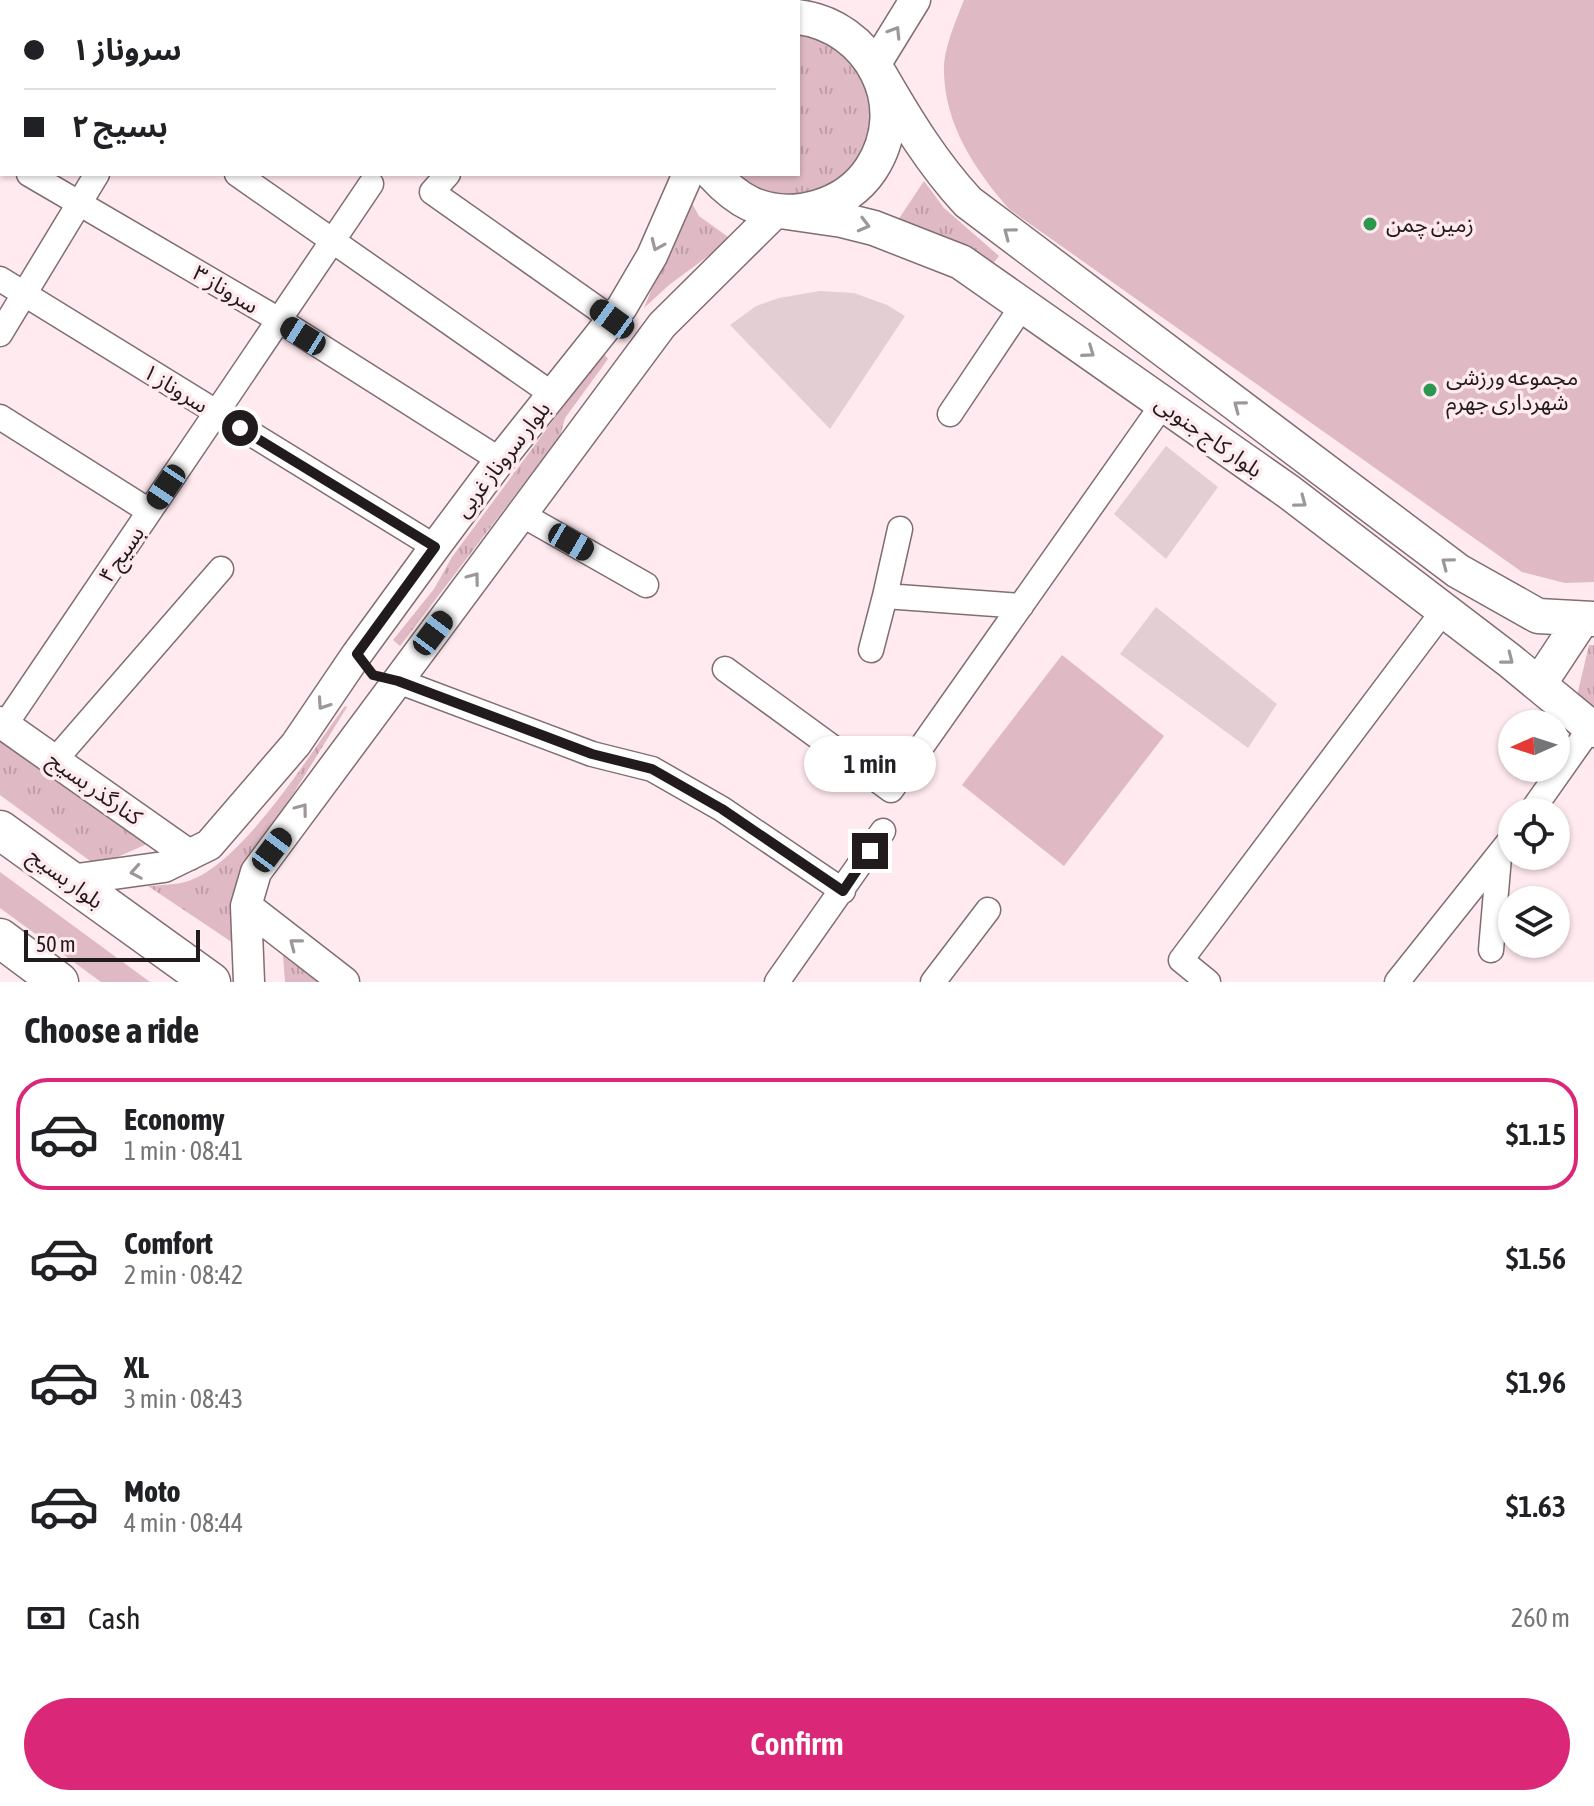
<!DOCTYPE html>
<meta charset="utf-8">
<style>
:root{--surface:#fff;--page:#f2f2f2;--text:#202124;--muted:#757577;--line:#e0e0e0;--accent:#db2777}
body{margin:0;font-family:"Asap Condensed","Noto Sans Arabic",sans-serif;background:var(--page);color:var(--text);height:100vh;display:flex;flex-direction:column;font-size:30px;white-space:nowrap}
*{box-sizing:border-box;margin:0}
p{font-size:26px;color:var(--muted)}
.icon{flex:none;width:44px;height:44px;fill:none;stroke:currentColor;stroke-width:2;stroke-linecap:round;stroke-linejoin:round}
.map{position:relative;height:982px;overflow:hidden}
.sheet{display:flex;flex-direction:column;background:var(--surface);flex:1}
.sheet>*{flex:none}
.guide{position:absolute;left:0px;top:0px;width:800px;height:176px;box-shadow:0 2px 6px #0004;display:grid;align-content:center;height:176px;padding:0 24px;background:var(--surface)}
.needle{width:52px;rotate:267deg}
.buttons{position:absolute;left:1498px;top:710px;display:grid;gap:16px}
.buttons a{display:grid;place-items:center;width:72px;height:72px;border-radius:50%;background:var(--surface);box-shadow:0 2px 6px #0004;font-size:40px}
.scale{position:absolute;left:24px;bottom:20px;width:176px;box-sizing:border-box;padding-left:8px;border:4px solid #221b1d;border-top:0;font-size:22px;line-height:28px;white-space:nowrap;color:#221b1d;-webkit-text-stroke:6px #ffeaef;paint-order:stroke}
.end{position:absolute;width:36px;height:36px;margin:-18px;border:10px solid #221b1d;background:#fff;box-shadow:0 0 0 4px #fff}
.from{border-radius:50%}
.bubble{position:absolute;height:56px;border-radius:28px;background:var(--surface);box-shadow:0 2px 6px #0004;font-size:26px;font-weight:600;line-height:56px;text-align:center}
.car{position:absolute;width:24px;height:48px;margin:-24px -12px;border-radius:10px;box-shadow:0 0 6px 2px #0007;background:linear-gradient(#222 24%,#8ab4d8 0 40%,#222 0 76%,#8ab4d8 0 86%,#222 0)}
.guide b{display:flex;align-items:center;gap:28px;height:76px;font-size:30px}
.guide b+b{border-top:2px solid var(--line)}
.guide i{width:20px;height:20px;background:var(--text)}
ul{padding:0;list-style:none}
li{display:flex;align-items:center;gap:24px;height:112px;margin:0 16px 12px;padding:0 8px;border:4px solid transparent;border-radius:32px}
li div{flex:1}
li b{display:block;font-size:30px}
li em{font-style:normal;font-weight:600}
li.active{border-color:var(--accent)}
li>.icon{width:72px;height:72px;stroke-width:1.5}
h2{padding:0 24px;font-size:36px;line-height:96px}
.pay{display:flex;align-items:center;gap:20px;height:88px;padding:0 24px;font-size:30px}
.pay p{margin-inline-start:auto}
.action{display:flex;gap:16px;margin-top:auto;padding:16px 24px}
.action a{flex:1;height:92px;border-radius:48px;background:var(--accent);color:#fff;font-size:32px;font-weight:600;line-height:92px;text-align:center}
.map>svg:first-child{display:block}
.green{fill:#dfb9c3}
.park{fill:url(#park-tufts)}
.building{fill:#e2ced3}
.lines{fill:none;stroke-linecap:round;stroke-linejoin:round}
.minor-casing{stroke:#806e73;stroke-width:27}
.tertiary-casing{stroke:#806e73;stroke-width:33}
.secondary-casing{stroke:#806e73;stroke-width:37}
.primary-casing{stroke:#806e73;stroke-width:41}
.minor{stroke:#fff;stroke-width:24}
.tertiary{stroke:#fff;stroke-width:30}
.secondary{stroke:#fff;stroke-width:34}
.primary{stroke:#fff;stroke-width:38}
.oneway{stroke:#9c9899}
.route{stroke:#221b1d;stroke-width:10}
.poi-dot{fill:#2d974f;stroke:#ffeaef;stroke-width:3}
.labels{text-anchor:middle;stroke-width:7;stroke-linejoin:round;paint-order:stroke}
.poi-label{font-size:22px;fill:#221b1d;stroke:#ffeaef;text-anchor:start}
.street-label{font-size:22px;fill:#221b1d;stroke:#ffeaef}
</style>
<div class="map">
<svg width="1594" height="982" viewBox="0 0 1594 982">
<defs>
<pattern id="park-tufts" width="24" height="20" patternUnits="userSpaceOnUse" patternTransform="scale(2)"><rect width="24" height="20" fill="#dfb9c3"/><path d="M3 7l-1-3M5 7V3M7 7l1-3M15 17l-1-3M17 17v-4M19 17l1-3" fill="none" stroke="#bf9ea7"/></pattern>
</defs>
<rect width="100%" height="100%" fill="#ffeaef"/>
<!-- green -->
<path class="green" d="M 964,0 L 1594,0 L 1594,582 L 1565,583 L 1522,572 L 1009,209 C 975,170 945,125 944,72 C 943,49 956,21 964,0 Z
M 1062,655 L 1164,736 L 1064,866 L 962,785 Z
M 0,872 L 150,982 L 101,982 L 0,908 Z"/>
<!-- park -->
<path class="park" d="M 798,31 C 816,36 833,42 847,55 C 888,96 871,181 812,196 C 805,198 795,196 787,196 C 778,196 765,198 757,194 C 746,190 736,180 726,174 L 798,174 Z
M 924,181 L 944,208 L 999,256 L 991,266 L 896,223 Z
M 689,198 L 699,216 L 731,239 L 669,285 L 644,308 Z
M 603,353 L 608,359 L 565,418 L 560,436 L 400,646 L 393,640 L 434,589 L 452,557 Z
M 1589,645 L 1594,645 L 1594,711 L 1576,700 Z
M 345,706 L 347,707 L 269,833 L 248,953 L 148,886 C 160,885 174,885 185,882 C 241,867 310,753 345,706 Z
M 0,739 L 147,844 L 97,866 L 0,795 Z
M 281,928 L 351,982 L 285,982 Z"/>
<!-- building -->
<path class="building" d="M 820,291 L 854,293 L 887,305 L 905,316 L 830,429 L 730,325 L 756,306 L 779,298 Z
M 1166,446 L 1218,487 L 1166,559 L 1114,514 Z
M 1156,607 L 1277,704 L 1248,748 L 1120,654 Z"/>
<g class="lines">
<!-- minor casing -->
<g class="minor-casing">
<path id="minor" d="M 160,2 L 161,0
M 377,2 L 378,0
M 0,35 L 2,36
M 0,157 L 2,158
M 29,174 L 279,320 L 500,460
M 237,174 L 552,394
M 448,174 L 432,192 L 612,319
M 0,279 L 435,547
M 0,334 L 97,174
M 950,414 L 1023,305
M 0,417 L 149,511
M 521,514 L 646,585
M 885,596 L 900,529
M 871,650 L 885,596 L 1021,606
M 725,669 L 891,790 L 1163,404
M 398,681 L 592,754 L 652,769 L 722,809 L 843,891
M 5,725 L 371,184
M 55,760 L 221,569
M 1531,812 L 1591,727
M 1491,950 L 1499,857
M 777,982 L 883,831
M 933,982 L 988,910
M 1208,982 L 1181,960 L 1444,610
M 1397,982 L 1512,838"/>
</g>
<!-- tertiary casing -->
<g class="tertiary-casing">
<path id="tertiary" d="M 875,65 L 915,0
M 0,722 L 189,855
M 70,880 L 164,867 L 209,845 L 296,744 L 357,654 L 435,547 L 500,460 L 622,307 L 652,256 L 688,174
M 246,906 L 344,982
M 249,982 L 246,906 L 256,872 L 662,325 L 776,212"/>
</g>
<!-- secondary casing -->
<g class="secondary-casing">
<path id="secondary" d="M 610,0 L 612,2
M 734,0 L 739,2
M 880,75 C 906,120 932,163 968,202 L 1458,571 L 1538,616 L 1594,619
M 713,174 C 724,186 736,197 751,204 C 792,222 846,207 871,169 C 913,105 870,26 798,17
M 787,212 L 842,220 L 874,228 L 961,262 L 1289,492 L 1509,660 L 1594,730
M 1539,684 L 1582,619"/>
</g>
<!-- primary casing -->
<g class="primary-casing">
<path id="primary" d="M 0,830 L 211,982
M 0,938 L 59,982"/>
</g>
<!-- minor -->
<use href="#minor" class="minor"/>
<!-- tertiary -->
<use href="#tertiary" class="tertiary"/>
<!-- secondary -->
<use href="#secondary" class="secondary"/>
<!-- primary -->
<use href="#primary" class="primary"/>
</g>
<!-- one-way arrows -->
<defs><path id="oneway-chevron" d="M-2-3.5L2.5 0L-2 3.5" fill="none" stroke-width="1.6" stroke-linecap="round" stroke-linejoin="round" transform="scale(2)"/></defs>
<g class="oneway">
<use href="#oneway-chevron" transform="translate(895 32) rotate(-58)"/>
<use href="#oneway-chevron" transform="translate(864 225) rotate(15)"/>
<use href="#oneway-chevron" transform="translate(1009 233) rotate(-143)"/>
<use href="#oneway-chevron" transform="translate(657 245) rotate(114)"/>
<use href="#oneway-chevron" transform="translate(1089 352) rotate(35)"/>
<use href="#oneway-chevron" transform="translate(1239 406) rotate(-143)"/>
<use href="#oneway-chevron" transform="translate(1301 502) rotate(37)"/>
<use href="#oneway-chevron" transform="translate(1447 563) rotate(-143)"/>
<use href="#oneway-chevron" transform="translate(474 578) rotate(-53)"/>
<use href="#oneway-chevron" transform="translate(1508 659) rotate(38)"/>
<use href="#oneway-chevron" transform="translate(323 704) rotate(124)"/>
<use href="#oneway-chevron" transform="translate(302 809) rotate(-53)"/>
<use href="#oneway-chevron" transform="translate(136 872) rotate(170)"/>
<use href="#oneway-chevron" transform="translate(295 944) rotate(-142)"/>
</g>
<g class="lines">
<!-- route -->
<path class="route" d="M 240,428 L 435,547 L 357,654 L 373,675 L 398,681 L 592,754 L 652,769 L 722,809 L 843,891 L 870,851"/>
</g>
<!-- markers -->
<g class="poi-dot">
<circle cx="1370" cy="224" r="8"/>
<circle cx="1430" cy="390" r="8"/>
</g>
<g class="labels">
<!-- poi labels -->
<g class="poi-label">
<text x="1386" y="232">زمین چمن</text>
<text x="1446" y="385">مجموعه ورزشی<tspan x="1446" dy="25">شهرداری جهرم</tspan></text>
</g>
<!-- street labels -->
<g class="street-label">
<text transform="translate(226 289) rotate(31)" y="8">سروناز ۳</text>
<text transform="translate(176 388) rotate(32)" y="8">سروناز ۱</text>
<text transform="translate(1209 436) rotate(35)" y="8">بلوار کاج جنوبی</text>
<text transform="translate(502 459) rotate(-52)" y="8">بلوار سروناز غربی</text>
<text transform="translate(121 554) rotate(-56)" y="8">بسیج ۴</text>
<text transform="translate(95 788) rotate(35)" y="8">کنارگذر بسیج</text>
<text transform="translate(66 878) rotate(36)" y="8">بلوار بسیج</text>
</g>
</g>
</svg>
<div class="buttons">
<a><svg class="needle" viewBox="-14 -14 28 28"><path d="M0-13l5 13h-10z" fill="#e53935"/><path d="M0 13l5-13h-10z" fill="#757577"/></svg></a>
<a><svg class="icon" aria-label="locate" viewBox="0 0 24 24"><circle cx="12" cy="12" r="6"/><path d="M12 2v4M12 18v4M2 12h4M18 12h4"/></svg></a>
<a><svg class="icon" aria-label="layers" viewBox="0 0 24 24"><path d="M12 4l9 5-9 5-9-5zM3 14l9 5 9-5"/></svg></a>
</div>
<div class="scale">50 m</div>
<i class="end from" style="left:240px;top:428px"></i>
<i class="end" style="left:870px;top:851px"></i>
<div class="bubble" style="left:804px;top:736px;width:132px">1 min</div>
<i class="car" style="left:612px;top:319px;rotate:306deg"></i>
<i class="car" style="left:303px;top:336px;rotate:302deg"></i>
<i class="car" style="left:166px;top:487px;rotate:214deg"></i>
<i class="car" style="left:571px;top:542px;rotate:120deg"></i>
<i class="car" style="left:433px;top:633px;rotate:37deg"></i>
<i class="car" style="left:272px;top:850px;rotate:37deg"></i>
<div class="guide">
<b><i class="from"></i>سروناز ۱</b>
<b><i></i>بسیج ۲</b>
</div>
</div>
<section class="sheet">
<h2>Choose a ride</h2>
<ul>
<li class="active"><svg class="icon" aria-label="car" viewBox="0 0 24 24"><path d="M5 17H2v-5l4-1 3-4h7l3 4 3 1v5h-3M9 17h6M6 11h13"/><circle cx="7" cy="17" r="2"/><circle cx="17" cy="17" r="2"/></svg><div><b>Economy</b><p>1 min · 08:41</p></div><em>$1.15</em></li>
<li><svg class="icon" aria-label="car" viewBox="0 0 24 24"><path d="M5 17H2v-5l4-1 3-4h7l3 4 3 1v5h-3M9 17h6M6 11h13"/><circle cx="7" cy="17" r="2"/><circle cx="17" cy="17" r="2"/></svg><div><b>Comfort</b><p>2 min · 08:42</p></div><em>$1.56</em></li>
<li><svg class="icon" aria-label="car" viewBox="0 0 24 24"><path d="M5 17H2v-5l4-1 3-4h7l3 4 3 1v5h-3M9 17h6M6 11h13"/><circle cx="7" cy="17" r="2"/><circle cx="17" cy="17" r="2"/></svg><div><b>XL</b><p>3 min · 08:43</p></div><em>$1.96</em></li>
<li><svg class="icon" aria-label="car" viewBox="0 0 24 24"><path d="M5 17H2v-5l4-1 3-4h7l3 4 3 1v5h-3M9 17h6M6 11h13"/><circle cx="7" cy="17" r="2"/><circle cx="17" cy="17" r="2"/></svg><div><b>Moto</b><p>4 min · 08:44</p></div><em>$1.63</em></li>
</ul>
<div class="pay"><svg class="icon" aria-label="cash" viewBox="0 0 24 24"><path d="M3 7h18v10H3z"/><circle cx="12" cy="12" r="2"/></svg>Cash<p>260 m</p></div>
<div class="action"><a>Confirm</a></div>
</section>
